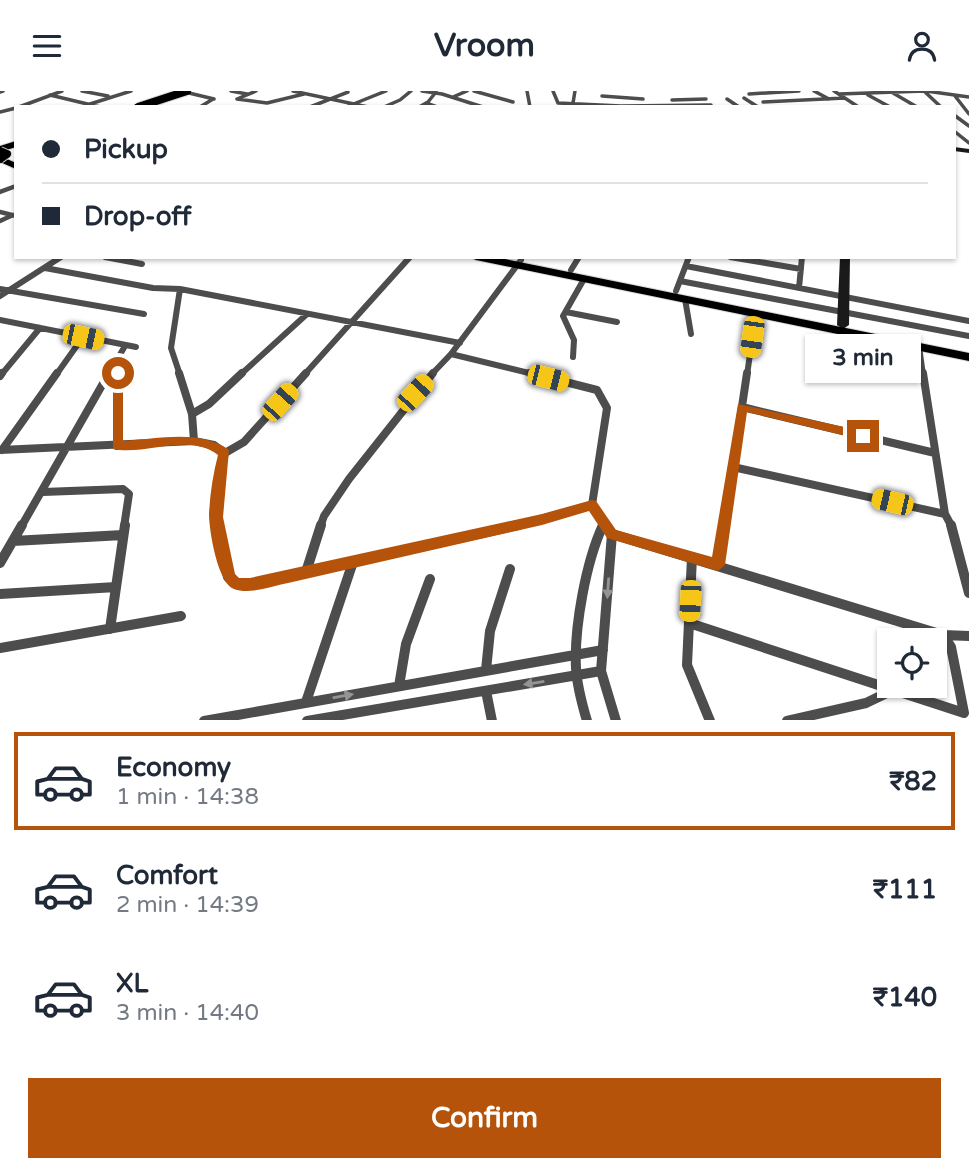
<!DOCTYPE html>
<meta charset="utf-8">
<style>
:root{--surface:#fff;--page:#f2f2f3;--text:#1f2937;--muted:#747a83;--line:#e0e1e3;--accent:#b45309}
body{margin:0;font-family:"Varela Round",sans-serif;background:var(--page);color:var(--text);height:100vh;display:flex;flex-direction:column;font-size:26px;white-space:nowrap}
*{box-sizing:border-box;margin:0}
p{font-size:23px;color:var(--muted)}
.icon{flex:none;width:38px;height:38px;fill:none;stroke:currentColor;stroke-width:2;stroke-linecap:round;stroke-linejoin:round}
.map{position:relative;height:629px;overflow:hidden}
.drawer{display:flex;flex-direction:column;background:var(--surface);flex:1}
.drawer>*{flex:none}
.hud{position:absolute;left:14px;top:14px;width:942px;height:154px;border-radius:0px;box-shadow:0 2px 5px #0004;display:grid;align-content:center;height:154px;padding:0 28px;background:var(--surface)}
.controls{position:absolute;left:877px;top:537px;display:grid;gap:14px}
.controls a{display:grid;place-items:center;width:70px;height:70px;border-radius:0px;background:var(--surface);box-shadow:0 2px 5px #0004;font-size:35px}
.end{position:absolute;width:32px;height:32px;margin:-16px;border:9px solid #b45309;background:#fff;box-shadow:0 0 0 4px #fff}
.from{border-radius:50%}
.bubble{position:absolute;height:49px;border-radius:0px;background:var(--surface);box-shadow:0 2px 5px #0004;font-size:23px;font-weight:800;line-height:49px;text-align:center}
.car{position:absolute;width:21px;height:42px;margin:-21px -10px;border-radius:9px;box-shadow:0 0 5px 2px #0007;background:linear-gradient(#f5c518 24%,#345 0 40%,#f5c518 0 76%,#345 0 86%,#f5c518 0)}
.hud b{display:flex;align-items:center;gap:24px;height:66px;font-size:26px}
.hud b+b{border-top:2px solid var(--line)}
.hud i{width:18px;height:18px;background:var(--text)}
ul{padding:12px 0 0;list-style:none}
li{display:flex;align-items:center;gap:21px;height:98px;margin:0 14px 10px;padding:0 14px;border:4px solid transparent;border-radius:0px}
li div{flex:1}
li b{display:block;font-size:26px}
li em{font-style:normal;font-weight:800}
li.selected{border-color:var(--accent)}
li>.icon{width:63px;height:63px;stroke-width:1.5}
.button{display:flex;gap:14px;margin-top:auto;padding:14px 28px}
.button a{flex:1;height:80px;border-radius:0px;background:var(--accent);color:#fff;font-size:28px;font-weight:800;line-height:80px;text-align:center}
header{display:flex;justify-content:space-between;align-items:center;height:91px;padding:0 28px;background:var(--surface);font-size:32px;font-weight:800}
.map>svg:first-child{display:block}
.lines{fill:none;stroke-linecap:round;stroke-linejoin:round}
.primary-casing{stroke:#dbdbdb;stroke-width:2}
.street-far4{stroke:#4d4d4d;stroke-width:3.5}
.street-far3{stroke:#4d4d4d;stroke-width:4.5}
.street-far2{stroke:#4d4d4d;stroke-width:6}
.street-far1{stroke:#4d4d4d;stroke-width:8}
.street{stroke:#4d4d4d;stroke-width:10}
.secondary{fill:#1a1a1a;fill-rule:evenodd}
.primary{fill:#000;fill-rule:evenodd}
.primary-bridge-casing{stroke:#dbdbdb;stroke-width:10;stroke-linecap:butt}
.primary-bridge{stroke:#000;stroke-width:8}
.oneway{fill:#949494}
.route{fill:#b45309}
</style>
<header><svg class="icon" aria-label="menu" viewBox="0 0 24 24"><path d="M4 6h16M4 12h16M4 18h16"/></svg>Vroom<svg class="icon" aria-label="person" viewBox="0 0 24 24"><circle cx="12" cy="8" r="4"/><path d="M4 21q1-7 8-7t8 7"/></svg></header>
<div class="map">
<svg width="969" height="630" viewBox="0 0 969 630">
<rect width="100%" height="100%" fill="#fff"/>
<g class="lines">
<!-- primary casing -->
<g class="primary-casing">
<path id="primary" d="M 16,50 L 16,56 L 0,61 L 0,55 Z
M 0,65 L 16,72 L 16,78 L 0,71 Z
M 470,166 L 495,166 L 969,262 L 969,270 L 476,169 Z"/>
</g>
<!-- street-far4 -->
<path class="street-far4" d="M 82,0 L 108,5
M 231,0 L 247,3
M 293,0 L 368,16
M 422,0 L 442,3 L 483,16
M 474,0 L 513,11
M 527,0 L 530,16
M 553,0 L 558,12 L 621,15 L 711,14
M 814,0 L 829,8
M 834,0 L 857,15
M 926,0 L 969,6
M 0,1 L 3,0
M 925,1 L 941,16
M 189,2 L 214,8
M 893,2 L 917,16
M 749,3 L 799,0
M 839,3 L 925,0
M 50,4 L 100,16
M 868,4 L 890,16
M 602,5 L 643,8
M 955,5 L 969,23
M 453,6 L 467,0
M 744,7 L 758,16
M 237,8 L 267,12 L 304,3
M 237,8 L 256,0
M 727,8 L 739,16
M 672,9 L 706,8
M 763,11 L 845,7
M 426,12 L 437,16
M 573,12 L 575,0
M 90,13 L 131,0
M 19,16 L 62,0
M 200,16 L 213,8
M 310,16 L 348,1
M 346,16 L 386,0
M 384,16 L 400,9 L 411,0
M 419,16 L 428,11 L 436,1
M 0,21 L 16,17
M 954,24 L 969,35
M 954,40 L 969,52"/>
<!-- street-far3 -->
<path class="street-far3" d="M 0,101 L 16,95
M 0,121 L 16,125
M 0,130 L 13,124"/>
<!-- street-far2 -->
<path class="street-far2" d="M 105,166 L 142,173
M 730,166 L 801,178
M 521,169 L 451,263 L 537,284
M 686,175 L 969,230
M 45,177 L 153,197 L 180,198 L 460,252
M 571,179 L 579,166
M 680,190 L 969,245
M 799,197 L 802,166
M 0,198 L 144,223
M 676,200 L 689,166
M 0,205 L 61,166
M 685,208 L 691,243
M 566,221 L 617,231
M 0,229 L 136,256
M 919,256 L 923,284
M 573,266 L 574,249 L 563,225 L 584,188
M 1,284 L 40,237
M 56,284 L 83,246
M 108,284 L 125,255
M 118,284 L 118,267
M 180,284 L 171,257 L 180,198
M 240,284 L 307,223
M 304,284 L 410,166
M 431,284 L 451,263
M 747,284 L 756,222"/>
<!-- street-far1 -->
<path class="street-far1" d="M 179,282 L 192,323 L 194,350
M 530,282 L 597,299 L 607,317 L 592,414 L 607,436
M 0,285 L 2,282
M 742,316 L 935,362
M 192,323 L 209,313 L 242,282
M 117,355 L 118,282
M 0,359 L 194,350 L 214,354 L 225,362
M 2,359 L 57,282
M 733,376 L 945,423 L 923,282
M 43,401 L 123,398 L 129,403 L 124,436
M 945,423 L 952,436
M 21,436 L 109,282
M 219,436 L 218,395 L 225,362 L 244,351 L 306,282
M 320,436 L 324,425 L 349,388 L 433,282
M 511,436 L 592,414
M 602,436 L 604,431
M 724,436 L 747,282"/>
<!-- street -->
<path class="street" d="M 218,434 L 228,486 L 236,493 L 250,494 L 518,434
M 606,434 L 612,443 L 601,580 L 616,630
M 951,434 L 969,502
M 612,443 L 943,544 L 969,545
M 13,450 L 123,444
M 692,466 L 687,574 L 710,630
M 0,472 L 22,434
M 718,474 L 724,434
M 306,481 L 321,434
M 0,503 L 116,496
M 689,532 L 964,622 L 951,556 L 943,544
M 110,538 L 125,434
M 0,557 L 181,525
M 486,579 L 490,540 L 510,478
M 399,595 L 406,553 L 430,488
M 486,600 L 492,630
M 306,611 L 353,471
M 204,630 L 603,559
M 307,630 L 601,580
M 587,630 C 582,613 577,595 576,577 C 574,536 586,471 603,434
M 787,630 L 866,612 L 893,599"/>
<!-- secondary -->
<path class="secondary" d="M 954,56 L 969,58 L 969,62 L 954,60 Z
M 840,166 L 850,166 L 849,234 L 843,238 L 837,234 Z"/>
<!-- primary -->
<use href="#primary" class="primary"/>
<!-- primary-bridge casing -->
<g class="primary-bridge-casing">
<path id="primary-bridge" d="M 138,16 L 187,0
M 0,60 L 7,63 L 0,68"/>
</g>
<!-- primary-bridge -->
<use href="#primary-bridge" class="primary-bridge"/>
</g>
<!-- one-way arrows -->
<defs><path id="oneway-solid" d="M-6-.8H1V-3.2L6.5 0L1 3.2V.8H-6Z" transform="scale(1.75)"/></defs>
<g class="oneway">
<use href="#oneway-solid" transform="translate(608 497) rotate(94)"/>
<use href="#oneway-solid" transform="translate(534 592) rotate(171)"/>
<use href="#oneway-solid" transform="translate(343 605) rotate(-10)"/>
</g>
<!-- route -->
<path class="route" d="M 118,279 L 123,282 L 123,350 C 158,348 200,338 229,359 L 223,426 L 235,483 L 239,487 L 250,487 L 542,423 L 592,409 L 596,410 L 616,439 L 712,466 L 738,313 L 863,340 L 869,345 L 863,349 L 747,321 L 725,474 L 718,480 L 607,447 L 589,420 L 542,434 L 288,492 C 271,495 250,504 234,498 C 218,493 209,440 209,423 C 210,403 213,383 218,364 C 188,341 146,365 113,358 L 113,282 Z"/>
</svg>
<div class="controls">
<a><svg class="icon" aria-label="locate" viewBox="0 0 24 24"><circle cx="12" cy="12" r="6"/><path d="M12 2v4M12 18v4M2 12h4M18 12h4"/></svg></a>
</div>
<i class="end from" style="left:118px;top:282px"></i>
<i class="end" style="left:863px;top:345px"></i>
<div class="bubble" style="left:805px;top:243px;width:116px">3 min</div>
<i class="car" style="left:83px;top:246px;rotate:102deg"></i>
<i class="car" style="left:752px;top:246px;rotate:188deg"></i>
<i class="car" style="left:548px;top:287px;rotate:104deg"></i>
<i class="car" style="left:415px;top:302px;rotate:43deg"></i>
<i class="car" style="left:280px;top:311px;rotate:42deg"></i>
<i class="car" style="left:892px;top:411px;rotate:283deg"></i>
<i class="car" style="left:690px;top:510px;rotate:183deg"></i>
<div class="hud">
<b><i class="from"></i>Pickup</b>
<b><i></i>Drop-off</b>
</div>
</div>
<section class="drawer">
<ul>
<li class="selected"><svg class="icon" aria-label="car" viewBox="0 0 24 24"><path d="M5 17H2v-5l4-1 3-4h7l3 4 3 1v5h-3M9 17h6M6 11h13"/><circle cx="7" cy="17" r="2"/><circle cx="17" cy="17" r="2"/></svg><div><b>Economy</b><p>1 min · 14:38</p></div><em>₹82</em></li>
<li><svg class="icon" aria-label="car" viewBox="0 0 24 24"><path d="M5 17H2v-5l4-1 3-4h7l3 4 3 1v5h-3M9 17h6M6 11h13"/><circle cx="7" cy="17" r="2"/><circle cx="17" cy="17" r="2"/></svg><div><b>Comfort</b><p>2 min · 14:39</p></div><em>₹111</em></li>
<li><svg class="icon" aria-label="car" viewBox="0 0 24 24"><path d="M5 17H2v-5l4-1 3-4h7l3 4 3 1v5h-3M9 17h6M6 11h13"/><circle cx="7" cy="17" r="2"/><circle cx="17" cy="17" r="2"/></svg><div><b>XL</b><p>3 min · 14:40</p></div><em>₹140</em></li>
</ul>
<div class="button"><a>Confirm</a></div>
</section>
